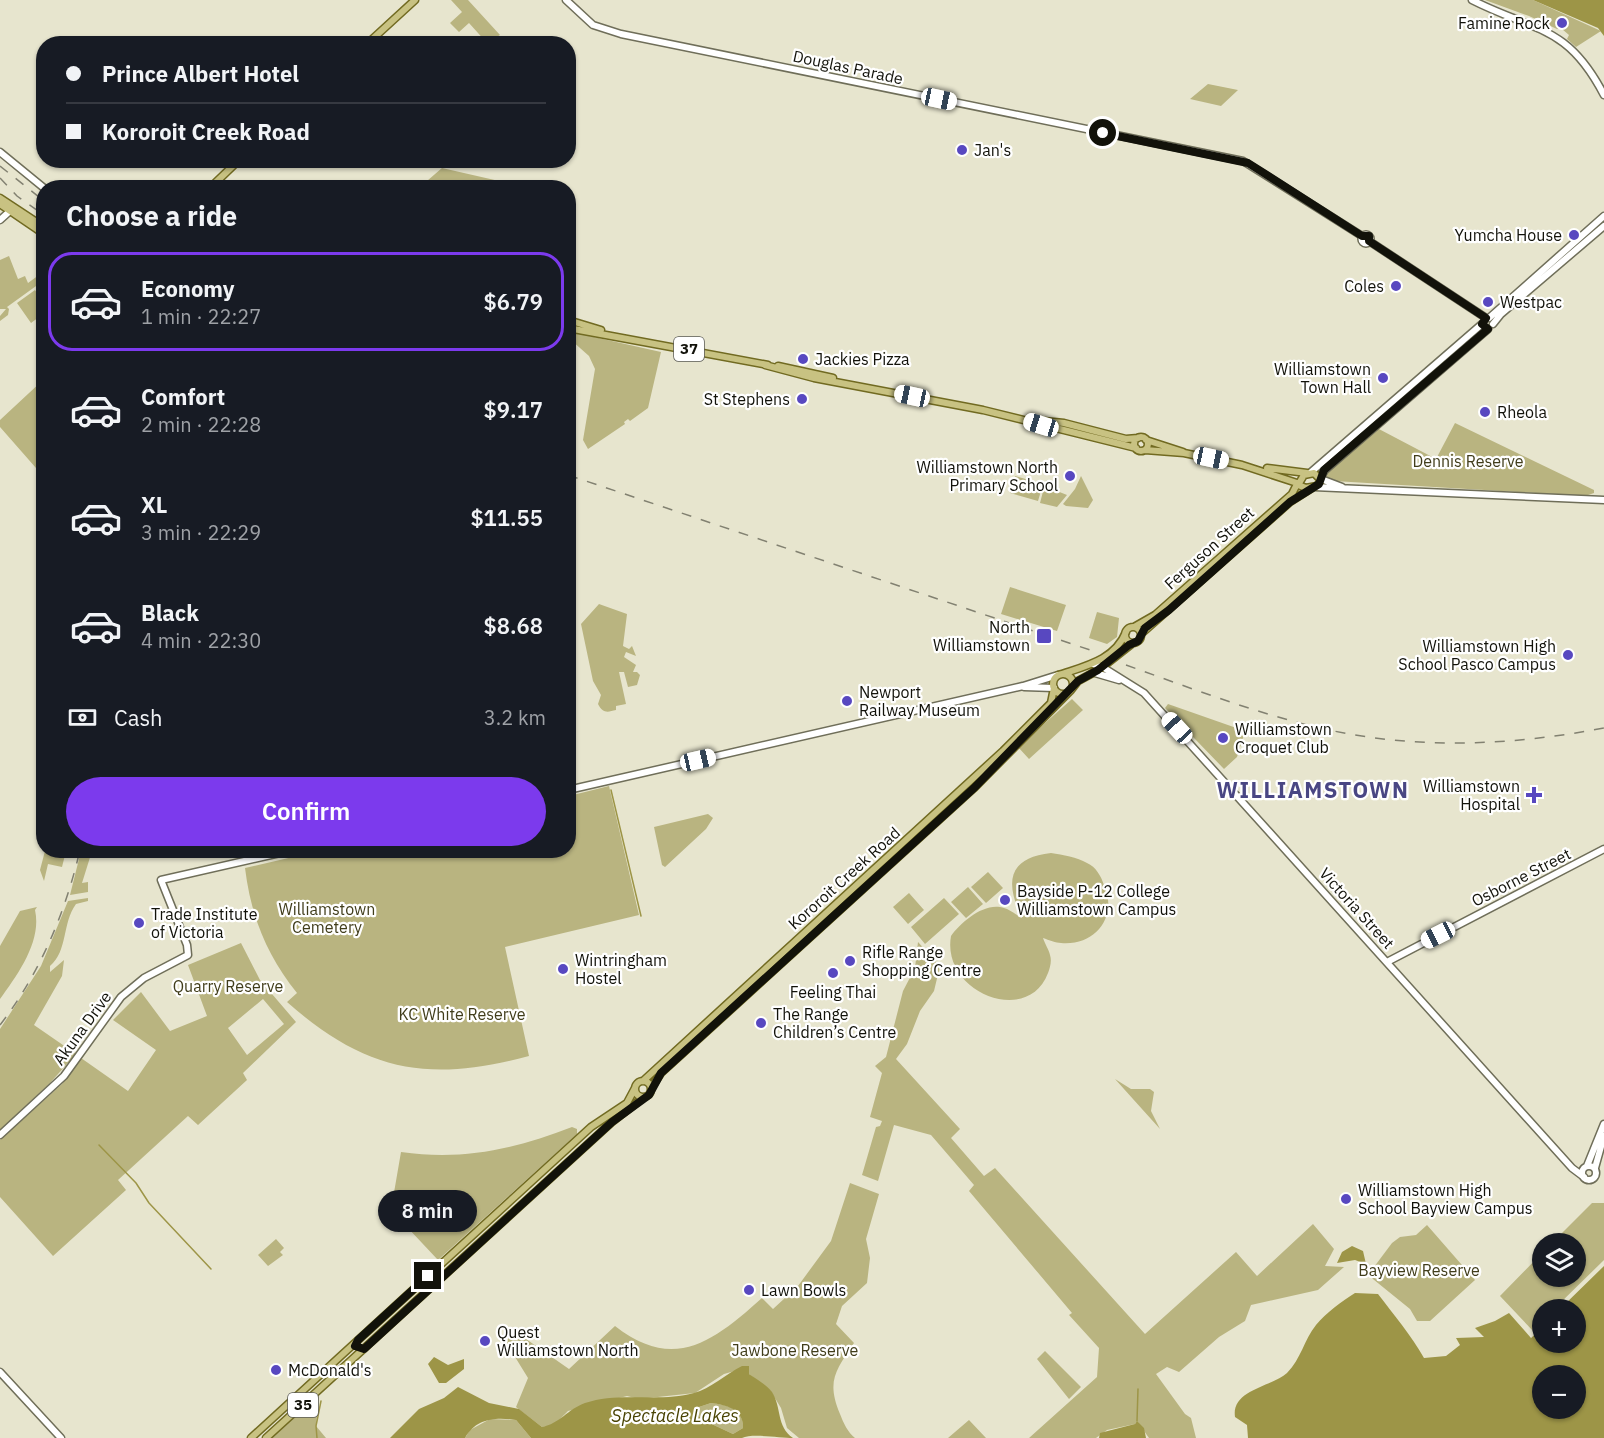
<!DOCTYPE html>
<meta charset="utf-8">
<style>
:root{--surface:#171b24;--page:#242831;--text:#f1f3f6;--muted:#9ea1a6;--line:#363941;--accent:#7c3aed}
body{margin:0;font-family:"IBM Plex Sans",sans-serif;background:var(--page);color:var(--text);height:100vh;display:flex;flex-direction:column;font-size:22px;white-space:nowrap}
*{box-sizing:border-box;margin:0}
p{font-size:20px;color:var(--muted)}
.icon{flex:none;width:33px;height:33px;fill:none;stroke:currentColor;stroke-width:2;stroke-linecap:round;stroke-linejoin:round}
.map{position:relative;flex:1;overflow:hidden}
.panel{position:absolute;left:36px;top:180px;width:540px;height:678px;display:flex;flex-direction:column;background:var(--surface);border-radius:24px;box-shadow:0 2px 4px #0004}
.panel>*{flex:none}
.guide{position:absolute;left:36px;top:36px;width:540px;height:132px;border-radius:24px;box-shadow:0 2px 4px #0004;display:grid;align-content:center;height:132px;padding:0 30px;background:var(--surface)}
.tools{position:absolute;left:1532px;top:1233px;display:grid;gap:12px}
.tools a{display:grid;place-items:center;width:54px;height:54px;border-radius:50%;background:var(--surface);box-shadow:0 2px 4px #0004;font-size:30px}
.end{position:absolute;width:27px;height:27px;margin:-14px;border:8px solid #12120a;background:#fff;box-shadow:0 0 0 3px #fff}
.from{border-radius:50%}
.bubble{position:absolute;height:42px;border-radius:21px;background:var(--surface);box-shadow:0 2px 4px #0004;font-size:20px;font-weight:600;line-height:42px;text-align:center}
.car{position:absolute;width:18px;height:36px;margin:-18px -9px;border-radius:8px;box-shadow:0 0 4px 2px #0007;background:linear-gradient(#fff 24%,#345 0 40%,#fff 0 76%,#345 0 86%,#fff 0)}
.guide b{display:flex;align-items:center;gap:21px;height:57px;font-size:22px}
.guide b+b{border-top:2px solid var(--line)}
.guide i{width:15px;height:15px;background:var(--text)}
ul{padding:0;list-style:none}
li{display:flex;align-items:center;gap:18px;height:99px;margin:0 12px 9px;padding:0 18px;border:3px solid transparent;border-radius:24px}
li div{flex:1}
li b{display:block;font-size:22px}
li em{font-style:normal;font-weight:600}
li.current{border-color:var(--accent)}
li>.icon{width:54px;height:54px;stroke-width:1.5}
h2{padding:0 30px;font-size:27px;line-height:72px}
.pay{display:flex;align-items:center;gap:15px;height:66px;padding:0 30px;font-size:22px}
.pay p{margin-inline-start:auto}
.cta{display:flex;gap:12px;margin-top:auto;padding:12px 30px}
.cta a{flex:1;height:69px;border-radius:36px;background:var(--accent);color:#fff;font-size:24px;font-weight:600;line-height:69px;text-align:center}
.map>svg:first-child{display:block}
.green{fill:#b9b480;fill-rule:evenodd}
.water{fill:#9d9547;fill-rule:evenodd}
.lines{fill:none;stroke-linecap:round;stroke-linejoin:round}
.stream{stroke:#9d9547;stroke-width:1.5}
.secondary-casing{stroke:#6f6e59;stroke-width:9}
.primary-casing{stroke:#716a21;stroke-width:9}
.secondary{stroke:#fff;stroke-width:6}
.primary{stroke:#c8c282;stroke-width:6}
.rail{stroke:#828171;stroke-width:1.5;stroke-dasharray:10 10;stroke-linecap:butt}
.route{stroke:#12120a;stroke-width:8}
.poi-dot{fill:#5848c0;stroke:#fff;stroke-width:2}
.labels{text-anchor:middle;stroke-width:4.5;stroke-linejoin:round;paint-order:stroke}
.shield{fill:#fff;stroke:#595954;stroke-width:1.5}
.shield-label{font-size:15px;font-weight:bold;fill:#12120a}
.poi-label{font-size:16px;fill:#12120a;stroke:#fff;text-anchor:start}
.street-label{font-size:16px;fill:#12120a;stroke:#fff}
.park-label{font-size:16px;fill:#413d1b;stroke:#fff}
.water-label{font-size:18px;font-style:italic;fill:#494303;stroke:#fff}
.district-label{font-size:22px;font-weight:bold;letter-spacing:1.5px;fill:#494683;stroke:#fff}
</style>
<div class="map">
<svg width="1604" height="1438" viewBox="0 0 1604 1438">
<rect width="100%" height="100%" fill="#e7e5ce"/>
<!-- green -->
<path class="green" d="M 451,0 L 468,0 L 500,35 L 487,43 L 469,23 L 459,32 L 450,23 L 462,12 Z
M 1485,0 L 1533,0 L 1601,31 L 1576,47 L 1567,39 L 1569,35 L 1562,29 L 1557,29 L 1529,16 Z
M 1208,84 L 1238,90 L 1221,106 L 1190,99 Z
M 442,168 L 499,181 L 497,187 L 420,187 Z
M 9,256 L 18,279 L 25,276 L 28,283 L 43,272 L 43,281 L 7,307 L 9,309 L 8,315 L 0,321 L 0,316 L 6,309 L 0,309 L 0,260 Z
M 35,290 L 43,302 L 43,314 L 31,323 L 17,303 Z
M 576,333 L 661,352 L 648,408 L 630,421 L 628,419 L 624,422 L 625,424 L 588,449 L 583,440 L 595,369 L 589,356 L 571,340 L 572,335 Z
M 43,380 L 43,476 L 0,427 L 0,420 Z
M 1455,423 L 1594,490 L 1594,493 L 1585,496 L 1334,481 L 1324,476 L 1377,428 L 1436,459 Z
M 1015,476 L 1043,484 L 1038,501 L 1010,493 Z
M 1081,476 L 1093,500 L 1088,508 L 1066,506 L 1063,504 L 1075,489 Z
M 1046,480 L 1054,482 L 1057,491 L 1067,495 L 1057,507 L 1040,503 Z
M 1010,587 L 1066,605 L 1057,631 L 1001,614 Z
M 599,604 L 627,614 L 623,646 L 629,649 L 632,646 L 636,656 L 626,652 L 624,657 L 636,665 L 633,672 L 637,672 L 640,675 L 637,685 L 628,687 L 624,672 L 619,672 L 626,704 L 616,706 L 616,710 C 608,712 603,714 598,704 L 601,695 L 593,681 L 581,624 Z
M 1097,612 L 1119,618 L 1117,637 L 1107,644 L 1089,638 Z
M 1072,699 L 1083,710 L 1029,759 L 1018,747 Z
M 1168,704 L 1245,731 L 1237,757 L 1224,769 L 1165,708 Z
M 609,786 L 639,915 L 505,947 L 529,1056 C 429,1083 366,1072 287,1002 L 297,993 C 267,955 251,917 245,868 L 323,850 L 568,850 L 569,796 Z
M 708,814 L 713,818 L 706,829 L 665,867 L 662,865 L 654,827 Z
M 45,851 L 66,851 L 62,867 L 48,864 L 44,881 L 40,870 Z
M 81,851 L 92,851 L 82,883 L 88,882 L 88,892 L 70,895 Z
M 1051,853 C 1063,855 1077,857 1087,863 C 1096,867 1101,876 1104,885 C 1118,916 1096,946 1061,943 C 1056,943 1049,940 1043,938 C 1045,944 1049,950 1050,955 C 1052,961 1050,968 1048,973 C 1028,1027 941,992 951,936 C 960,923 982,904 1000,907 C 1008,908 1015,914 1022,918 C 1005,883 1007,858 1051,853 Z
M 988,872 L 1003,888 L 986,903 L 971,887 Z
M 968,887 L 983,904 L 966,918 L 951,902 Z
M 909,893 L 924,910 L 908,924 L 893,907 Z
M 88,898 L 88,901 L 76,904 C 62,923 68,951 50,966 L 50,972 L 64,960 L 62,976 L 34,1025 L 76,1054 L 49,1084 L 0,1130 L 0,1029 L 41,966 L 68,901 Z
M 944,898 L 959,914 L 925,944 L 911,927 Z
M 37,907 L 35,910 C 42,941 18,974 0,999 L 0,946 L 20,911 Z
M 918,942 L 940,966 L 934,991 L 920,1011 L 907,1044 L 896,1059 L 960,1129 L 951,1138 L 984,1176 L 995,1168 L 1145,1334 L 1236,1252 L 1257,1276 L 1313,1224 L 1334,1249 L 1325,1266 L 1344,1267 L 1318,1290 L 1251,1305 L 1245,1321 L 1219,1337 L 1179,1372 L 1167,1367 L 1156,1374 L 1185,1414 L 1191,1418 L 1196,1438 L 1149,1438 L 1137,1421 L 1135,1424 L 1107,1430 L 1096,1438 L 1029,1438 L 1097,1377 L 1099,1348 L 1069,1315 L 1072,1313 L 969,1191 L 974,1185 L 931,1135 L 894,1125 L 878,1181 L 862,1175 L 876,1127 L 880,1126 L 882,1121 L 870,1117 L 882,1073 L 875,1066 L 886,1057 L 903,991 L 915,968 Z
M 241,943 L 260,980 L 296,1022 L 243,1073 L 247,1080 L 198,1125 L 188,1116 L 118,1180 L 126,1190 L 53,1256 L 0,1197 L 0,1140 L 62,1084 L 81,1058 L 128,1091 L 156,1050 L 113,1020 L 141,992 L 170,1031 L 207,1016 L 188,965 ZM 263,999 L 284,1024 L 247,1055 L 228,1028 Z
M 1115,1079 L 1131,1089 L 1150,1089 L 1154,1092 L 1151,1111 L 1160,1129 Z
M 572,1127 L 577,1129 L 577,1134 L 438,1260 L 391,1210 L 401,1152 C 463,1161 515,1149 572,1127 Z
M 850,1183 L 879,1194 L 866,1239 L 870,1258 L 867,1283 L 842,1306 L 836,1324 L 854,1343 C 836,1370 826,1381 840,1414 C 843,1422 848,1433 855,1438 L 799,1438 L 787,1428 L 781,1408 L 770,1390 L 749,1374 L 749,1367 L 724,1374 L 695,1393 L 639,1399 L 627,1396 L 568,1411 L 554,1425 L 542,1427 L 516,1407 L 528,1378 L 507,1344 L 509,1334 L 526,1339 L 569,1369 L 615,1326 C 675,1373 715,1340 762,1298 L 773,1309 L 798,1286 L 831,1241 Z
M 1592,1203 L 1604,1203 L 1604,1260 L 1554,1309 L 1542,1310 L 1542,1322 L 1533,1331 L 1500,1296 L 1542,1253 L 1542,1276 L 1575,1276 L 1575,1244 L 1552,1243 Z
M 1427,1225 L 1475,1280 L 1430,1321 L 1417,1321 L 1410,1309 L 1368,1275 L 1392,1243 L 1400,1237 L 1416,1235 Z
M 276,1239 L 284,1248 L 280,1252 L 283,1255 L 268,1266 L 258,1255 Z
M 1045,1351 L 1081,1387 L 1069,1399 L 1037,1359 Z
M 319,1395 L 316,1426 L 326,1438 L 272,1438 Z
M 711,1403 C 727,1405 744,1408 743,1428 L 733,1434 L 701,1419 L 698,1414 L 699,1407 Z
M 490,1419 L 516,1420 L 531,1438 L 465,1438 L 470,1430 Z
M 969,1420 L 986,1438 L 948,1438 Z"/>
<!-- water -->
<path class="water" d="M 1533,0 L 1604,0 L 1604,36 L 1598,28 Z
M 1352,1246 L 1363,1251 L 1366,1264 L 1355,1260 L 1337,1263 L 1342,1252 Z
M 1604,1266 L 1604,1438 L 1248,1438 L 1247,1425 L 1235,1417 C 1231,1390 1271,1387 1287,1373 C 1301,1359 1304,1340 1316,1325 C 1326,1313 1342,1301 1355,1293 L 1378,1294 C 1394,1315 1411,1335 1424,1358 L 1446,1356 L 1460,1345 L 1456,1338 L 1484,1337 L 1475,1328 L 1495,1321 L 1509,1313 L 1531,1338 L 1542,1328 L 1542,1342 L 1575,1342 L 1575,1310 L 1560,1309 ZM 1542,1376 L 1575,1376 L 1575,1408 L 1542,1408 Z
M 434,1357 L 448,1365 L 464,1359 L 464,1369 L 446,1383 L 439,1383 L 428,1364 Z
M 742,1366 L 749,1366 L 749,1374 C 756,1379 767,1385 772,1392 C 782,1408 776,1426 793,1438 C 780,1438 752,1433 742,1438 L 531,1438 L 516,1420 C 496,1417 476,1418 465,1438 L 390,1438 L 419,1409 L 444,1398 L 458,1387 L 489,1403 L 519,1409 L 542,1427 C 559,1424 568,1409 585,1403 C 620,1391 658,1403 694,1393 C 710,1389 726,1374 742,1366 ZM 711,1403 C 726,1405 744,1409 743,1428 L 733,1434 L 701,1419 L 698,1414 L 699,1407 Z
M 1137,1421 L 1144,1428 L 1146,1438 L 1099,1438 L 1100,1433 L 1135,1424 Z"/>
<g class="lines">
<!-- stream -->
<path class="stream" d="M 611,790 L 641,916
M 99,1145 L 136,1183 L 149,1203 L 211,1269
M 1137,1421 L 1138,1389
M 317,1438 L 316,1426 L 321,1401"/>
<!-- secondary casing -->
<g class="secondary-casing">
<path id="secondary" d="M 566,0 L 593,25 L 621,34 L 1243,161 L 1362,236
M 1472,0 C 1535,32 1567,24 1604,95
M 0,152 L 44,188
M 0,220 L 10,211 L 11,206
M1361.5 239a4.5 4.5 0 1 1 9 0a4.5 4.5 0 1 1-9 0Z
M 1369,241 L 1486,318
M 1489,318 L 1604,216
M 1493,324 L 1501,314 L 1604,226
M 1310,473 L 1482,324
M 1320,478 L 1325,470 L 1488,329
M 1321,479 L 1342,487
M 1314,487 L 1604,500
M 1093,664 L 1104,668 L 1144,693 L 1572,1168 L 1584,1177
M 1095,673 L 1119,680
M 1024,687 L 1054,688
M 568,790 L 1023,686 L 1058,675
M 1387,962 L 1604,849
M 0,1135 L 64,1076 L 121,997 L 144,978 L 188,955 L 187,945 L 161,880 L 293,850
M 1587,1166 L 1604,1124
M1582 1173a7 7 0 1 1 14 0a7 7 0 1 1-14 0Z
M 1595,1168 L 1604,1136
M 0,1372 L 61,1438"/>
</g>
<!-- primary casing -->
<g class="primary-casing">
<path id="primary" d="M 367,44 L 415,0
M 210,188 L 239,160
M 0,198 L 44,227
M 0,204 L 44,234
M 568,320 L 601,330
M 568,328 L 768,365
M 765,365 L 814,378 L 983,410 L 1136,448
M 778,366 L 833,378
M 1033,420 L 1064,423 L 1126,439 L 1138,438
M1134 444a7 7 0 1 1 14 0a7 7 0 1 1-14 0Z
M 1146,440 L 1183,452
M 1145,450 L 1184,453 L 1242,465 L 1297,483
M 1267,468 L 1307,473
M 1314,473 L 1321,480 L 1317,486 L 1306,488 L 1298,485 L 1304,475 Z
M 1134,627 L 1155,615 L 1292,494 L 1297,484
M1125 635a8 8 0 1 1 16 0a8 8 0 1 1-16 0Z
M 1141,634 L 1290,502 L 1312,488
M1053 684a10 10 0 1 1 20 0a10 10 0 1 1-20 0Z
M 1059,675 C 1085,666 1115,660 1126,632
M 1071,690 L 1078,681 L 1100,669 L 1133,643
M635 1089a8 8 0 1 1 16 0a8 8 0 1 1-16 0Z
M 643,1081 L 1003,751 L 1051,703 L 1054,688
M 651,1088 L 661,1073 L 974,788 L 1071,690
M 251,1438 L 591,1127 L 627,1103 L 635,1088
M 266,1438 L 612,1122 L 644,1097"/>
</g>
<!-- secondary -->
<use href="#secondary" class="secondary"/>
<!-- primary -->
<use href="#primary" class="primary"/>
<!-- rail -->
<path class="rail" d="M 0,166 L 44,201
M 0,178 L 17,196 L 44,215
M 568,475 L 1093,651
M 1126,665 C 1199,691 1273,720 1349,734 C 1435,749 1519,744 1604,728
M 0,1025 C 40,973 65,914 80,850"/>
</g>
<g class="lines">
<!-- route -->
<path class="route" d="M 428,1276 L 358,1340 L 355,1346 L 364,1349 L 612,1122 L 649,1095 L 661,1073 L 974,788 L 1078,681 L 1098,670 L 1129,645 L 1138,641 L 1145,628 L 1169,610 L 1290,502 L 1319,484 L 1324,470 L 1488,329 L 1482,324 L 1486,318 L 1369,241 L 1369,236 L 1362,236 L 1248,163 L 1103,133"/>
</g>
<!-- markers -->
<g class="poi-dot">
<circle cx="1562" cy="23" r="6"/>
<circle cx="962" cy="150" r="6"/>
<circle cx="1574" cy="235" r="6"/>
<circle cx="1396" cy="286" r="6"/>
<circle cx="1488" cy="302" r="6"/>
<circle cx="803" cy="359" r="6"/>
<circle cx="1383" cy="378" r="6"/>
<circle cx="802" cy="399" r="6"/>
<circle cx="1485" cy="412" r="6"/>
<circle cx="1070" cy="476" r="6"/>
<rect x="1036" y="628" width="16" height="16" rx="3"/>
<circle cx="1568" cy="655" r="6"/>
<circle cx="847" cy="701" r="6"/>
<circle cx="1223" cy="738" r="6"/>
<path d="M1531 786h6v6h6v6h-6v6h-6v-6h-6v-6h6z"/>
<circle cx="1005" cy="900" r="6"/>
<circle cx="139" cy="923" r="6"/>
<circle cx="850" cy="961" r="6"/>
<circle cx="563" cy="969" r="6"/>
<circle cx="833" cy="973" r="6"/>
<circle cx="761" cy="1023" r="6"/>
<circle cx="1346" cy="1199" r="6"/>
<circle cx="749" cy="1290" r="6"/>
<circle cx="485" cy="1341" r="6"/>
<circle cx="276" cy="1370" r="6"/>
</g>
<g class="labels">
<!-- shield labels -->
<g class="shield">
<rect x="674" y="337" width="30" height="24" rx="4.5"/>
<rect x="288" y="1393" width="30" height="24" rx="4.5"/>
</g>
<g class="shield-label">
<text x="689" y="354">37</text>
<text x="303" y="1410">35</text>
</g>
<!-- poi labels -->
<g class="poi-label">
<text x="1550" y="29" text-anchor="end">Famine Rock</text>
<text x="974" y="156">Jan's</text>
<text x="1562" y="241" text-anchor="end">Yumcha House</text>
<text x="1384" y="292" text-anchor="end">Coles</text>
<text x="1500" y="308">Westpac</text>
<text x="815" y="365">Jackies Pizza</text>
<text x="1371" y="375" text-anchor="end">Williamstown<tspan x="1371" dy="18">Town Hall</tspan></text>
<text x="790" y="405" text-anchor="end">St Stephens</text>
<text x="1497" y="418">Rheola</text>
<text x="1058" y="473" text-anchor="end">Williamstown North<tspan x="1058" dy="18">Primary School</tspan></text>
<text x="1030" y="633" text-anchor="end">North<tspan x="1030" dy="18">Williamstown</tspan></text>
<text x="1556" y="652" text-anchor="end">Williamstown High<tspan x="1556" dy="18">School Pasco Campus</tspan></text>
<text x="859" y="698">Newport<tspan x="859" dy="18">Railway Museum</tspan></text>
<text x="1235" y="735">Williamstown<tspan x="1235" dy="18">Croquet Club</tspan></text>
<text x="1520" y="792" text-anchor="end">Williamstown<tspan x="1520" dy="18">Hospital</tspan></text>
<text x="1017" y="897">Bayside P-12 College<tspan x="1017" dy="18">Williamstown Campus</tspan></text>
<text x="151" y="920">Trade Institute<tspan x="151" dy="18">of Victoria</tspan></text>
<text x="862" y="958">Rifle Range<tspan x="862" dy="18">Shopping Centre</tspan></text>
<text x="575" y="966">Wintringham<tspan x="575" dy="18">Hostel</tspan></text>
<text x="833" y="998" text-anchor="middle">Feeling Thai</text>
<text x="773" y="1020">The Range<tspan x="773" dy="18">Children’s Centre</tspan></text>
<text x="1358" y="1196">Williamstown High<tspan x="1358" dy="18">School Bayview Campus</tspan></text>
<text x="761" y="1296">Lawn Bowls</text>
<text x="497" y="1338">Quest<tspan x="497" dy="18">Williamstown North</tspan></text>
<text x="288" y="1376">McDonald's</text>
</g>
<!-- street labels -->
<g class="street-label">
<text transform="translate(848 67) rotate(12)" y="6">Douglas Parade</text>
<text transform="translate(1209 548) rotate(-42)" y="6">Ferguson Street</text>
<text transform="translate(1521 877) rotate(-27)" y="6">Osborne Street</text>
<text transform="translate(844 878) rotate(-42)" y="6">Kororoit Creek Road</text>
<text transform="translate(1357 908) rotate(48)" y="6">Victoria Street</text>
<text transform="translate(82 1028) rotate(-54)" y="6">Akuna Drive</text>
</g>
<!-- park labels -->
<g class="park-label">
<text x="1468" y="467">Dennis Reserve</text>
<text x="327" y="915">Williamstown<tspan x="327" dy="18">Cemetery</tspan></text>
<text x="228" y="992">Quarry Reserve</text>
<text x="462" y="1020">KC White Reserve</text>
<text x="1419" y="1276">Bayview Reserve</text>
<text x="795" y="1356">Jawbone Reserve</text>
</g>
<!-- water labels -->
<g class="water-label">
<text x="675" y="1422">Spectacle Lakes</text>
</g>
<!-- district labels -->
<g class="district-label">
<text x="1313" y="798">WILLIAMSTOWN</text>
</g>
</g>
</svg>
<div class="tools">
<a><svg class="icon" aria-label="layers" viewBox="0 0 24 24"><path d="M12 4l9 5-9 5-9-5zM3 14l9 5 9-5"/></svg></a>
<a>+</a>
<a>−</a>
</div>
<i class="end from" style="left:1103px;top:133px"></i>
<i class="end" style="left:428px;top:1276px"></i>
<div class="bubble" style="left:378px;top:1190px;width:99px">8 min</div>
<i class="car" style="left:939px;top:99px;rotate:102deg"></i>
<i class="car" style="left:912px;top:396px;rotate:282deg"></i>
<i class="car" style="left:1041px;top:425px;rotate:287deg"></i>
<i class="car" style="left:1211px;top:458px;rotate:102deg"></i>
<i class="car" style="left:1177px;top:728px;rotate:317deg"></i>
<i class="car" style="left:698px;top:760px;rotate:77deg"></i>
<i class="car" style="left:1438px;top:935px;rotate:243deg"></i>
<div class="guide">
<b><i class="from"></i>Prince Albert Hotel</b>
<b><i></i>Kororoit Creek Road</b>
</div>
<section class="panel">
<h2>Choose a ride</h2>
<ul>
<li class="current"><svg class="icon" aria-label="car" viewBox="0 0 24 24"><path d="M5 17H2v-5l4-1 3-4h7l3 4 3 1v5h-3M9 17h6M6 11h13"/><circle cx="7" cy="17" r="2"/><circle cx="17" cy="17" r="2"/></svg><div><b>Economy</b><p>1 min · 22:27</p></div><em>$6.79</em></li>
<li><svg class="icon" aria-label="car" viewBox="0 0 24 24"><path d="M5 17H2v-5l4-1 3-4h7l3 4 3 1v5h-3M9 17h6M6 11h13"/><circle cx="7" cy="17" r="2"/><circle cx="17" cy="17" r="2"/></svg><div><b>Comfort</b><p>2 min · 22:28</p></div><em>$9.17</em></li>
<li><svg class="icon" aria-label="car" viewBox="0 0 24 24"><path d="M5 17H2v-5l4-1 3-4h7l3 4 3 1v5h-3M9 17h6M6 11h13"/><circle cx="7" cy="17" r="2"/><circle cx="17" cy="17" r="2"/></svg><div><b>XL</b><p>3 min · 22:29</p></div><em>$11.55</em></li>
<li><svg class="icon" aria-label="car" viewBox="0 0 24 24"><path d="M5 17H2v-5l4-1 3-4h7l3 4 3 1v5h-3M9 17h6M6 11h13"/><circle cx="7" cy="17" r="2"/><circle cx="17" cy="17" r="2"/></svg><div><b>Black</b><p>4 min · 22:30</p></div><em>$8.68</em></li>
</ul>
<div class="pay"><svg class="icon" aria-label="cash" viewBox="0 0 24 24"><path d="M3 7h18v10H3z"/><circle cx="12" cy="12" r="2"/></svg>Cash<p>3.2 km</p></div>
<div class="cta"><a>Confirm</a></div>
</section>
</div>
